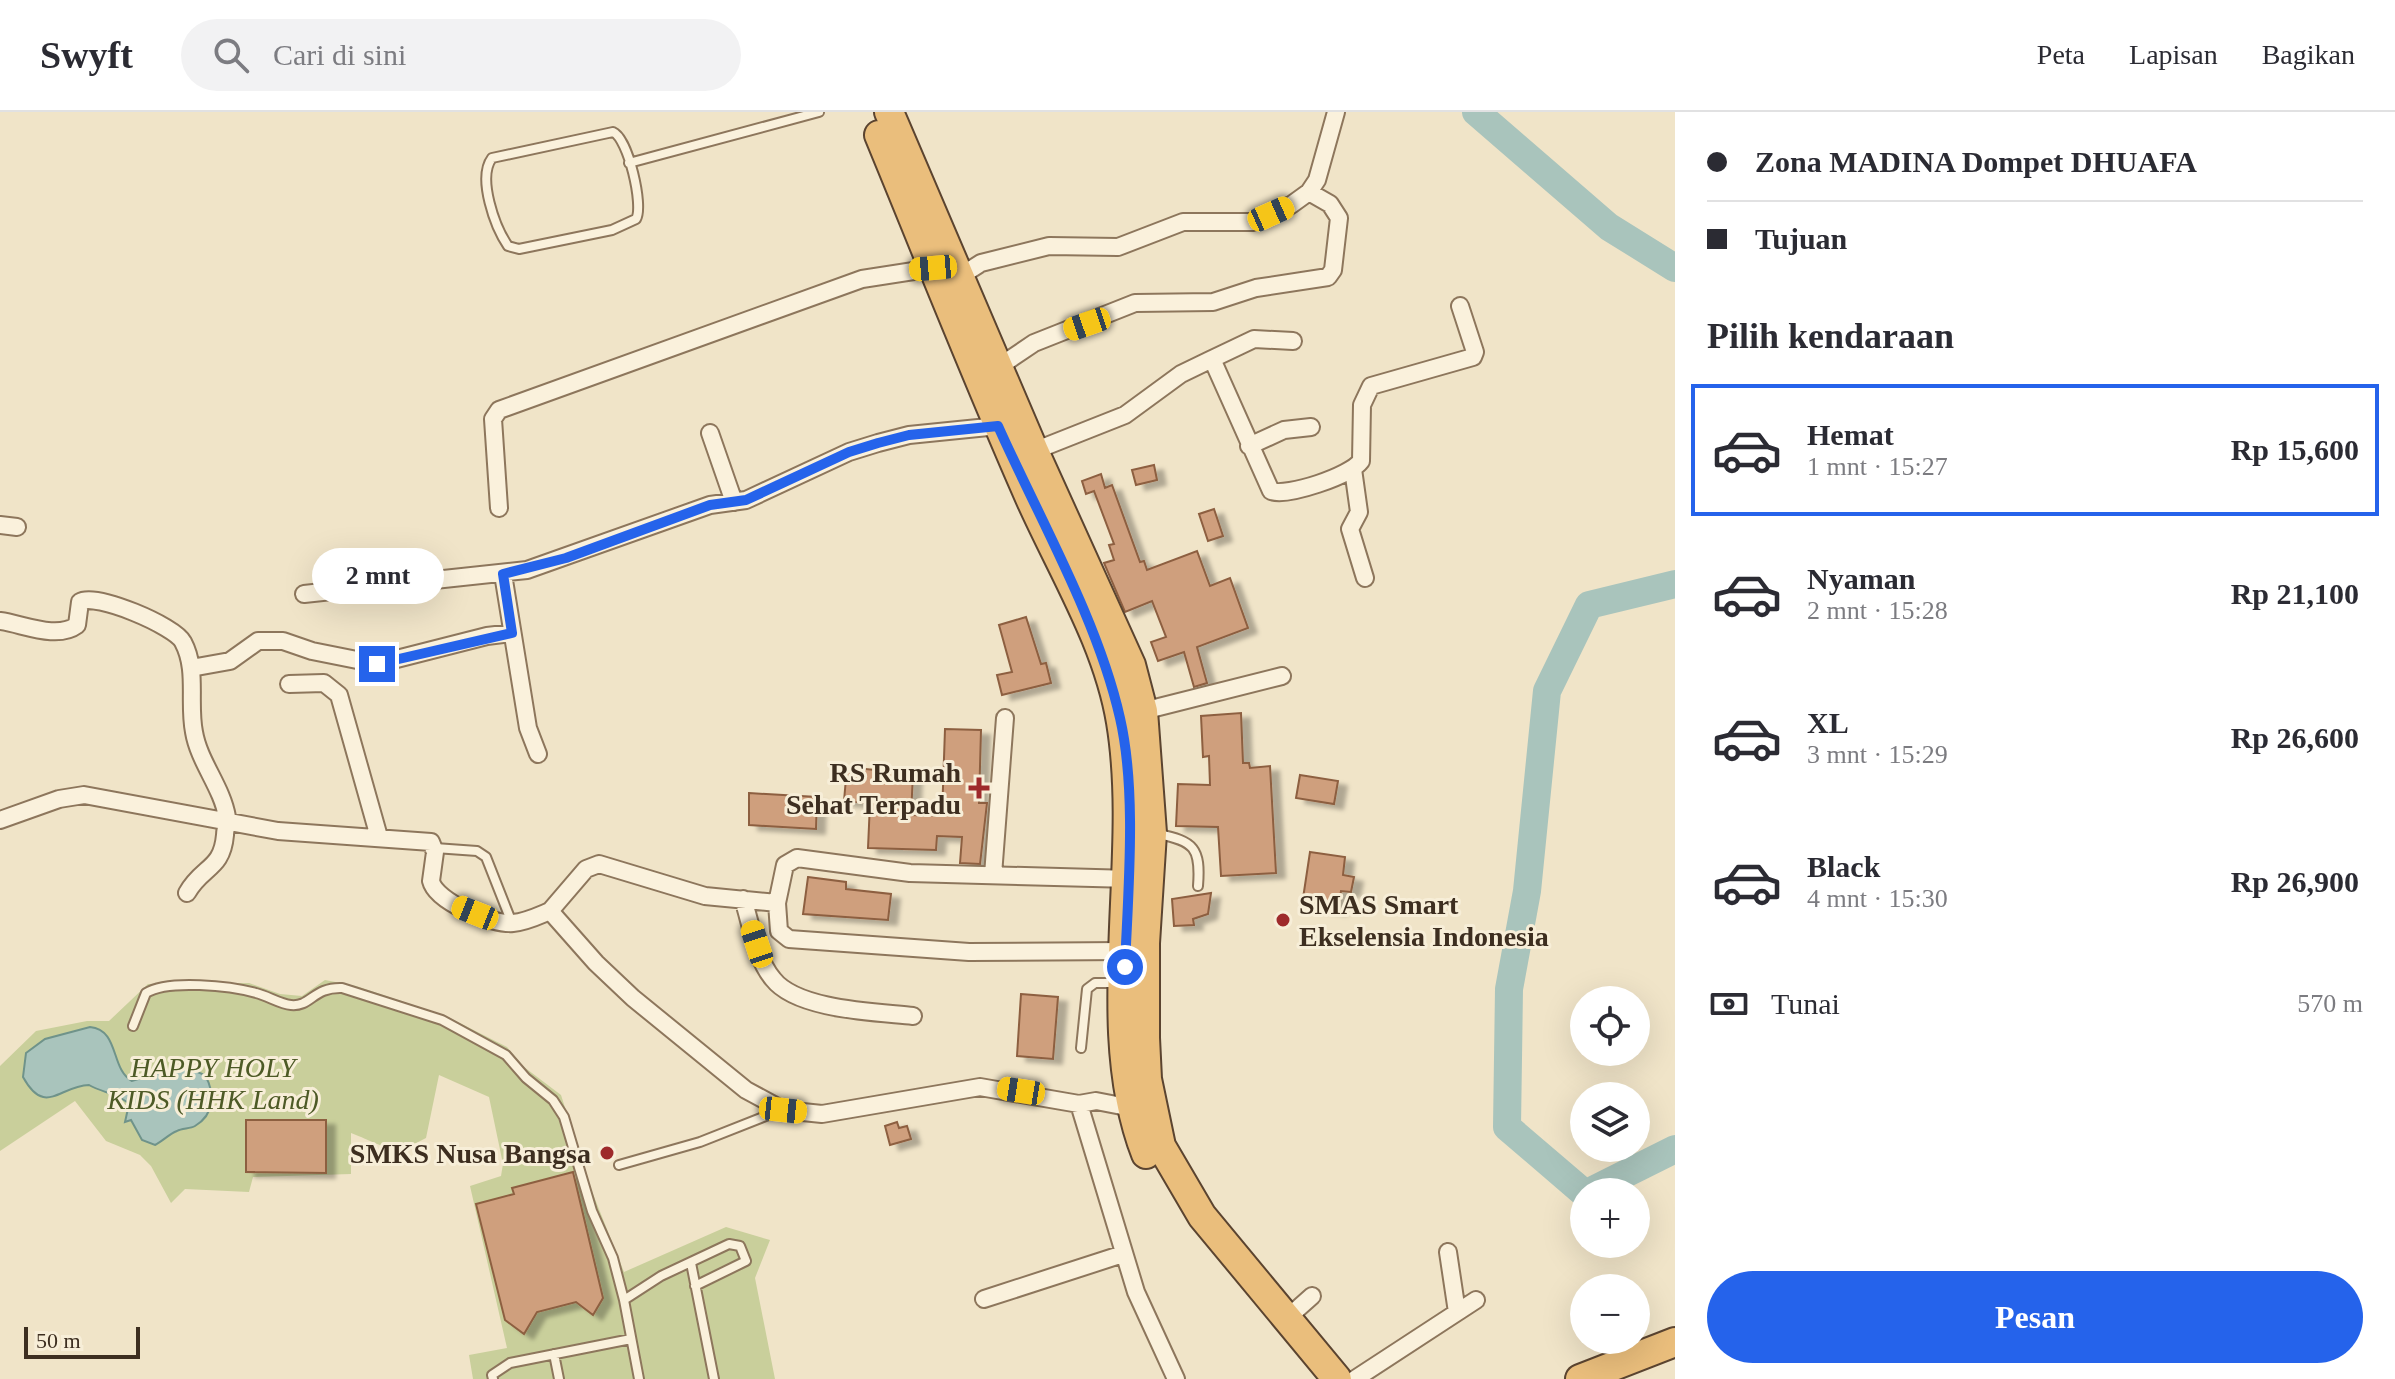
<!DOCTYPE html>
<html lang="id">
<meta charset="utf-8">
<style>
:root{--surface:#fff;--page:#f2f2f3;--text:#2b2b33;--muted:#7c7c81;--line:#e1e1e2;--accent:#2563eb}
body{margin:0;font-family:Georgia,serif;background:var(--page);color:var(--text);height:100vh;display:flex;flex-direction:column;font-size:30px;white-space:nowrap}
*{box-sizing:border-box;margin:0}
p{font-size:26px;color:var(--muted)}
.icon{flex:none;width:44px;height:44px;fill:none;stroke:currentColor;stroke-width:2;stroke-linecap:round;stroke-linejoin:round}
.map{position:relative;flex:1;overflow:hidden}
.panel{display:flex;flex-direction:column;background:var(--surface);width:720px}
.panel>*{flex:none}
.hud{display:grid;align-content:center;height:176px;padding:0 32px;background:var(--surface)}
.controls{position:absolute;left:1570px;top:874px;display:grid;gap:16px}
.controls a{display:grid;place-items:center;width:80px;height:80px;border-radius:50%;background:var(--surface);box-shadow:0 8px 32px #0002;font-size:40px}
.scale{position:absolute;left:24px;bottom:20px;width:116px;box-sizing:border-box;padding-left:8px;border:4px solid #3d2e20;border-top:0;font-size:22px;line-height:28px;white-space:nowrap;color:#3d2e20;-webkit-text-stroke:6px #f7eed8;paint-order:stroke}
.end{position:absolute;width:36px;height:36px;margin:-18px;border:10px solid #2563eb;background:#fff;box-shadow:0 0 0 4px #fff}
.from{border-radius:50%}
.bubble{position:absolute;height:56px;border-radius:28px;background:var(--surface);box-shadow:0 8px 32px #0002;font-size:26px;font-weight:700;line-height:56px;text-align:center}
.car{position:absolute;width:24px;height:48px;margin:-24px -12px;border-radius:10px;box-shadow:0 0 6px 2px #0007;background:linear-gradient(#f5c518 24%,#345 0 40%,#f5c518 0 76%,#345 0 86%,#f5c518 0)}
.hud b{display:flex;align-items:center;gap:28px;height:76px;font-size:30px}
.hud b+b{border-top:2px solid var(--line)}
.hud i{width:20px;height:20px;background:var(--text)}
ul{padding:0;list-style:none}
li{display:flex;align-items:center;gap:24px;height:132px;margin:0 16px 12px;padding:0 16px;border:4px solid transparent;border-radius:0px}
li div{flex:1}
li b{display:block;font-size:30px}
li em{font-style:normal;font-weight:700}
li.current{border-color:var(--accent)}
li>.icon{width:72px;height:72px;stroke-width:1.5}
h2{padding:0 32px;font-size:36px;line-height:96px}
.pay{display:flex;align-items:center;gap:20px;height:88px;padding:0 32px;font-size:30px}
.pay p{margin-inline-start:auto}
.button{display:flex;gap:16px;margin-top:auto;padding:16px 32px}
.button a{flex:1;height:92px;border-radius:48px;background:var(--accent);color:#fff;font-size:32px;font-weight:700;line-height:92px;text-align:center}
header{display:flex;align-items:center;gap:48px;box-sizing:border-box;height:112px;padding:0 40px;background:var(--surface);border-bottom:2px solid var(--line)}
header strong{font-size:38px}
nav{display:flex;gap:44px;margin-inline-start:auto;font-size:28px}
.search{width:560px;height:72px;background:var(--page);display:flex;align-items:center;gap:20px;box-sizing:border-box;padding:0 28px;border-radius:44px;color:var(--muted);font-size:30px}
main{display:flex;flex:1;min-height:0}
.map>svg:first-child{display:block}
.green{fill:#c9cf9b}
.water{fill:#a9c4bc;stroke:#6f938a;stroke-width:2}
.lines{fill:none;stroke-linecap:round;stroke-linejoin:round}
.river{stroke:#a9c4bc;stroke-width:28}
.building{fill:#cf9f7d;stroke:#8d5f41;stroke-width:2;filter:url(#shadow)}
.service-casing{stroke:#8d765c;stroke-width:12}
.minor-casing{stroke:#8d765c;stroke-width:20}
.trunk-casing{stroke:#5b4430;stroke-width:32}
.service{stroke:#faf1dc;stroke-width:8}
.minor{stroke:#faf1dc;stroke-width:16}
.trunk{stroke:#eabe7c;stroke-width:28}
.route{stroke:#2563eb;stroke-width:10}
.poi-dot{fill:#9e2a2b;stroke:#f7eed8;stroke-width:3}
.labels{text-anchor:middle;stroke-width:6;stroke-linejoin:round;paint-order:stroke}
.poi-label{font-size:28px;font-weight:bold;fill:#3d2e20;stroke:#f7eed8;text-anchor:end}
.park-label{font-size:28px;font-style:italic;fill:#4d5a26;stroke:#f7eed8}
</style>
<header>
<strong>Swyft</strong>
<div class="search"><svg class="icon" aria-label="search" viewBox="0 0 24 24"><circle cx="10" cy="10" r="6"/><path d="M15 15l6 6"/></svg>Cari di sini</div>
<nav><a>Peta</a><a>Lapisan</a><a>Bagikan</a></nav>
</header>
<main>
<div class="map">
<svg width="1675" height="1267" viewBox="0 0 1675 1267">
<defs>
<filter id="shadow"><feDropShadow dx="9" dy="5" stdDeviation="2" flood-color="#0004"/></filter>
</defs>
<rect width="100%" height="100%" fill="#f0e4c8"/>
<!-- green -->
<path class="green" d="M 325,868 L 356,874 L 446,904 L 507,935 L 524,955 L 561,983 L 591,1077 L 624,1160 L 726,1115 L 770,1128 L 755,1166 L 775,1267 L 473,1267 L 469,1243 L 507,1236 L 470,1074 L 501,1064 L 503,1052 L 489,985 L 439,963 L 426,1026 C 391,1045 385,1034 351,1021 L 351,1062 L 253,1065 L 249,1080 L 185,1077 L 171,1091 L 151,1054 L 140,1043 L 106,1029 L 75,989 L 0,1039 L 0,954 L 36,919 L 87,909 L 109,909 L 148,872 L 249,871 L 280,882 L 302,884 Z"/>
<!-- water -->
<path class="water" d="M 90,915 C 120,918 110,957 132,969 L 182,954 L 205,963 C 215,981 215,1002 195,1014 C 190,1017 182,1016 177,1019 C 169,1022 163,1029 155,1033 L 142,1028 L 131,1008 L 125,1010 L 129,992 C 121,983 101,980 89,973 C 59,974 45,1005 23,965 L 26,941 L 45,927 Z"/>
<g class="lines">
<!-- river -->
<path class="river" d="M 1476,0 L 1609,115 L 1675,156
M 1589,1080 L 1675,1037
M 1584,1081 L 1507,1015 L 1509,877 L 1527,779 L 1547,579 L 1589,493 L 1675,472"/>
</g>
<!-- building -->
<path class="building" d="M 1154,353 L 1157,368 L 1136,373 L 1132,358 Z
M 1101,362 L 1105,376 L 1112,373 L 1140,450 L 1144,449 L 1147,458 L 1197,439 L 1210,474 L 1230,466 L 1248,516 L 1197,535 L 1207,571 L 1194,575 L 1184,540 L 1158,549 L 1151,530 L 1166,525 L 1152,489 L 1125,500 L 1104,451 L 1114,448 L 1109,433 L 1114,432 L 1094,379 L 1086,382 L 1082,369 Z
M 1214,397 L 1223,424 L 1208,429 L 1199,402 Z
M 1026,505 L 1041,552 L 1046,551 L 1051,571 L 1002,583 L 997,563 L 1012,560 L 999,513 Z
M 1241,601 L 1243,651 L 1249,651 L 1250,656 L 1270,654 L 1276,761 L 1221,764 L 1218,715 L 1176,714 L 1178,672 L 1210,673 L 1209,644 L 1203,645 L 1201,604 Z
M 945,617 L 981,618 L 979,691 L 987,691 L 980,752 L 960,751 L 962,725 L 937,724 L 936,738 L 868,736 L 870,691 L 844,689 L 847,655 L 913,662 L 911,703 L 942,704 Z
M 1300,663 L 1338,669 L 1334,692 L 1296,686 Z
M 749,681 L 817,685 L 816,717 L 749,713 Z
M 1310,740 L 1345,745 L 1343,763 L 1354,765 L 1351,780 L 1341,779 L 1338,798 L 1302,793 Z
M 808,765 L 846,770 L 846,777 L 891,782 L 888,808 L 803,802 Z
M 1211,781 L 1208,802 L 1193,807 L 1194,813 L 1174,814 L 1172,787 Z
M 1021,882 L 1058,885 L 1053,947 L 1017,944 Z
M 246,1008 L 326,1008 L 326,1061 L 246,1060 Z
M 897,1010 L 899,1016 L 907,1014 L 911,1027 L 890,1033 L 885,1014 Z
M 573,1060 L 603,1186 L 593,1203 L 576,1190 L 537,1200 L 524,1222 L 505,1208 L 476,1092 L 514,1082 L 512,1076 Z"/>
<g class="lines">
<!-- service casing -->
<g class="service-casing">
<path id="service" d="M 613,20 C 628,26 644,94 636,107 L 612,118 L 519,137 L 508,134 C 495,115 477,66 492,46 Z
M 629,51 L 819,0
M 1158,722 C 1194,729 1201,736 1198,774
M 435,736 L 477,739 L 486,745 L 512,811
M 133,914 L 146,881 C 168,867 231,874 256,881 C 268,884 280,892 291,893 C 311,895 313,875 342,876 L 442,908 L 506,943 L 526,966 L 553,988 L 564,1005 L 592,1099 L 613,1146 L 624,1188
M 1081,936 L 1087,877 L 1095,871 L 1116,871
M 619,1053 L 700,1030 L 781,998
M 691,1151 L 714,1267
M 554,1242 L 559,1267
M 493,1267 L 492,1263 L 510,1251 L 631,1227
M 639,1267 L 624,1188 L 661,1164 L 729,1132 L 740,1134 L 746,1149 L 695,1174"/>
</g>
<!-- minor casing -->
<g class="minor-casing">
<path id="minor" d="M 959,165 L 981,151 L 1049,134 L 1118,135 L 1183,110 L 1252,110 L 1291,93 L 1309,80 L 1317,68 L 1336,0
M 1212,247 L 1254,227 L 1293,229
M 997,256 L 1034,231 L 1135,191 L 1213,190 L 1256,176 L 1328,165 L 1333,158 L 1339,106 L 1330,92 L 1309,80
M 710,321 L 734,390
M 1249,334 L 1284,318 L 1311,315
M 1034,339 L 1125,303 L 1181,262 L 1212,247 L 1271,379 C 1287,385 1350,364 1361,349 L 1362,293 L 1371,274 L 1473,245 L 1475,240 L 1460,194
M 1353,357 L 1359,400 L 1350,417 L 1365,466
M 499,396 L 493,307 L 499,298 L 862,167 L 933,156
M 0,413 L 17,415
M 503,462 L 528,616 L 538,642
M 304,482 L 527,458 L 710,393 L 746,388 L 849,340 L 878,331 L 909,323 L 998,314
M 0,509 C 23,512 57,528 77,513 L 80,490 C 95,480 175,514 183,530 C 198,558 188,590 194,620 C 199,650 222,675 227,705 C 228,710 225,717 225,723 C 222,758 202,754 187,781
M 191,556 L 230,549 L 258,529 L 283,529 L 312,539 L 377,552 L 487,524 L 512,521
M 289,572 L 324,571 L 339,583 L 379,725
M 1143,599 L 1282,564
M 0,708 L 59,687 L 84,683 L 278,719 L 431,730 L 435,740 L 431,769 C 436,790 492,813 513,811 C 526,810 538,804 550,799 L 596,851 L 633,886 L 746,978 L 783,998 L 822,1002 L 980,975 L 1079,992 L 1096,989 L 1132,996
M 993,763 L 1005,606
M 743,787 C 751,812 756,847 773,867 C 797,898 876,900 913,904
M 550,799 L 586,757 L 599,752 L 705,784 L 777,791
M 1125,839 L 969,840 L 789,827 L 779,819 L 777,791 L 785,753 L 797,746 L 910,761 L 1131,767
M 1079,992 L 1136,1180 L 1176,1267
M 1448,1140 L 1457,1200
M 984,1187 L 1123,1142
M 1285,1208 L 1312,1184
M 1355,1267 L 1476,1188"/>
</g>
<!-- trunk casing -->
<g class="trunk-casing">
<path id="trunk" d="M 889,0 L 1034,339 L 1131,553 L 1143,599 L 1152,721 L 1145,831 L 1145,926 L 1147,967 L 1161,1034 L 1202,1104 L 1337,1267
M 879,23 C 929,144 977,266 1030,386 C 1062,458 1108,531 1121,610 C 1144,747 1096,914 1146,1042
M 1580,1267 L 1675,1230"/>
</g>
<!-- service -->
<use href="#service" class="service"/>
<!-- minor -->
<use href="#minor" class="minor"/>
<!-- trunk -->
<use href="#trunk" class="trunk"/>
</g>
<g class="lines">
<!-- route -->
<path class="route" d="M 377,552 L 512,521 L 503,462 L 566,446 L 710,393 L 746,388 L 849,340 L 878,331 L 909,323 L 998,314 C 1039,406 1098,508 1120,606 C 1137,680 1128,779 1125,855"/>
</g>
<!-- markers -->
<g class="poi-dot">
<path d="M975 664h8v8h8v8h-8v8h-8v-8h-8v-8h8z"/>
<circle cx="1283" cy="808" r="8"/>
<circle cx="607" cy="1041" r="8"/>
</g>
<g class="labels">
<!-- poi labels -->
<g class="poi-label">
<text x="961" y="670">RS Rumah<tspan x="961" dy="32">Sehat Terpadu</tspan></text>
<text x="1299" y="802" text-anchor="start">SMAS Smart<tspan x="1299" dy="32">Ekselensia Indonesia</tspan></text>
<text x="591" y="1051">SMKS Nusa Bangsa</text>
</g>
<!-- park labels -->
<g class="park-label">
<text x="213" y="965">HAPPY HOLY<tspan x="213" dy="32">KIDS (HHK Land)</tspan></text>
</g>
</g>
</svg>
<div class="controls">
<a><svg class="icon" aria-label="locate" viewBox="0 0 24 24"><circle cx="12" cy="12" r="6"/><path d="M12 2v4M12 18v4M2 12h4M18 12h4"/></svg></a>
<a><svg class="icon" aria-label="layers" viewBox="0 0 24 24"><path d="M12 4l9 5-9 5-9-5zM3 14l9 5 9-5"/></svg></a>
<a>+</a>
<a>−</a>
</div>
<div class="scale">50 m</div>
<i class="end from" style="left:1125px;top:855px"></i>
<i class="end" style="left:377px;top:552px"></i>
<div class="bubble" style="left:312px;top:436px;width:132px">2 mnt</div>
<i class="car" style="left:1271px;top:102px;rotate:66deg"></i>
<i class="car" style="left:933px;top:156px;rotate:265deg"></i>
<i class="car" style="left:1087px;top:212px;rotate:251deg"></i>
<i class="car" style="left:475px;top:801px;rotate:292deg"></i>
<i class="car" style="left:757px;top:832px;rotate:342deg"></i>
<i class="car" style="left:1021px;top:979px;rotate:279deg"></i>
<i class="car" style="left:783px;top:998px;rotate:96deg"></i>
</div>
<section class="panel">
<div class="hud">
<b><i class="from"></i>Zona MADINA Dompet DHUAFA</b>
<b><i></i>Tujuan</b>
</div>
<h2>Pilih kendaraan</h2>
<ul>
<li class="current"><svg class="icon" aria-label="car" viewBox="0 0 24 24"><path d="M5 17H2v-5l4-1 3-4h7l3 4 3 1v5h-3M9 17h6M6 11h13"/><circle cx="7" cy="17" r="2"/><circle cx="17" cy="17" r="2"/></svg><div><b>Hemat</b><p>1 mnt · 15:27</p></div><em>Rp 15,600</em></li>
<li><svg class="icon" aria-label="car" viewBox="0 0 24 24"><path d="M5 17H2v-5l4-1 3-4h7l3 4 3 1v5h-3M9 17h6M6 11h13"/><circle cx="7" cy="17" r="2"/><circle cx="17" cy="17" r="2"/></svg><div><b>Nyaman</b><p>2 mnt · 15:28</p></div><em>Rp 21,100</em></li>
<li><svg class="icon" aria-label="car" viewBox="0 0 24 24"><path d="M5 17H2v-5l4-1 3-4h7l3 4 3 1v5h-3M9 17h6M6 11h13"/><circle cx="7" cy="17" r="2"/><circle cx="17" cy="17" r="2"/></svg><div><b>XL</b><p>3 mnt · 15:29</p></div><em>Rp 26,600</em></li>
<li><svg class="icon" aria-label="car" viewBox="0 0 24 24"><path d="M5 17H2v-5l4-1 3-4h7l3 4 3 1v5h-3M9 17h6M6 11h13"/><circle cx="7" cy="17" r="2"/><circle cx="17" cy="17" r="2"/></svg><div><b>Black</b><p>4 mnt · 15:30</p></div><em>Rp 26,900</em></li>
</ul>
<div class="pay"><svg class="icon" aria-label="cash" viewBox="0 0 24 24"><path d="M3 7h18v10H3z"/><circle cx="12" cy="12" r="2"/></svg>Tunai<p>570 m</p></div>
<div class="button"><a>Pesan</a></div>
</section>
</main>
